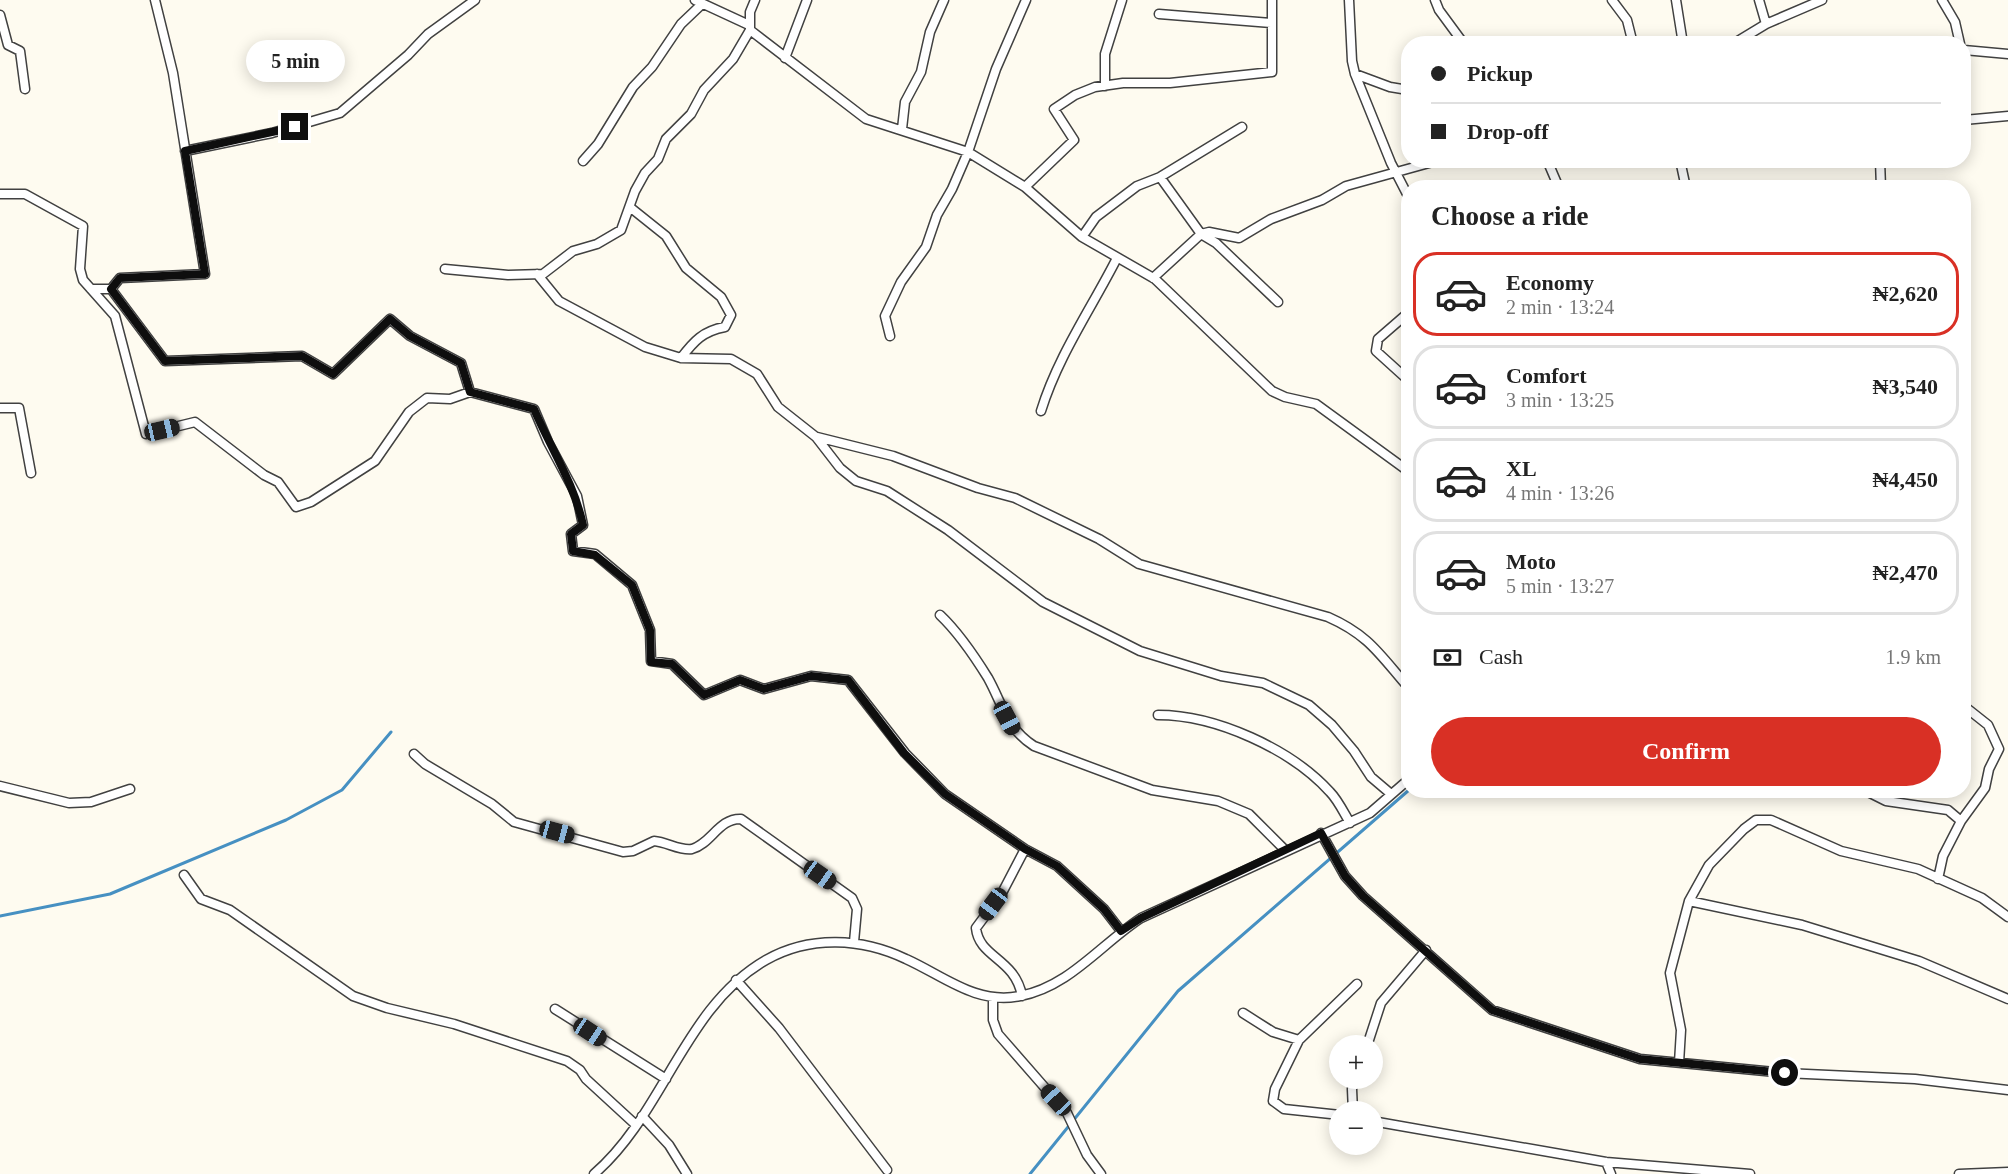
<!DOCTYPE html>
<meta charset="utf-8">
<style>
:root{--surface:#fff;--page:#f6f6f6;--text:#222;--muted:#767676;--line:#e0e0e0;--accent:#d93025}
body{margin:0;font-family:Georgia,serif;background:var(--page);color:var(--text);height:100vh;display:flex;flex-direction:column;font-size:22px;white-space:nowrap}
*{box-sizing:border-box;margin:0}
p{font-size:20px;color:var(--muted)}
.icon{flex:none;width:33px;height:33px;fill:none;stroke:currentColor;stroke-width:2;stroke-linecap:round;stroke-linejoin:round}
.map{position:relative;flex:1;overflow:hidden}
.sheet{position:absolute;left:1401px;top:180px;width:570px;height:618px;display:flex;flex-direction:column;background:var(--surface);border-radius:24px;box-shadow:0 3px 15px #0003}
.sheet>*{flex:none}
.guide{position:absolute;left:1401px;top:36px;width:570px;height:132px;border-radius:24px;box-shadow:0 3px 15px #0003;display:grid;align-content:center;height:132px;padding:0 30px;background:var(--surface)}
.fabs{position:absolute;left:1329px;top:1035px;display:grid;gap:12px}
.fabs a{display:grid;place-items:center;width:54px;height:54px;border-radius:50%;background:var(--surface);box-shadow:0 3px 15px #0003;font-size:30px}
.end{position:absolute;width:27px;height:27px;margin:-14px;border:8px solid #0e0e0e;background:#fff;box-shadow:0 0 0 3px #fff}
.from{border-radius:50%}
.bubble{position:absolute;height:42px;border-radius:21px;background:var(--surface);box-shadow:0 3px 15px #0003;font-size:20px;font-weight:800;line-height:42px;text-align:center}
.car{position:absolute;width:18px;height:36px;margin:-18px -9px;border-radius:8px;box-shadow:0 0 4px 2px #0007;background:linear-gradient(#222 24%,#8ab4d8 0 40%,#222 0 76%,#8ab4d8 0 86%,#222 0)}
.guide b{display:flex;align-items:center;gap:21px;height:57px;font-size:22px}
.guide b+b{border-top:2px solid var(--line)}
.guide i{width:15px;height:15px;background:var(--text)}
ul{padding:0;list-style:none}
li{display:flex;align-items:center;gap:18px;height:84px;margin:0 12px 9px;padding:0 18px;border:3px solid var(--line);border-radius:24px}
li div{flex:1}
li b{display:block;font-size:22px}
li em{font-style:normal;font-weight:800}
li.active{border-color:var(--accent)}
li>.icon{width:54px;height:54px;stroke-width:1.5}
h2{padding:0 30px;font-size:27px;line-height:72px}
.pay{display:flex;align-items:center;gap:15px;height:66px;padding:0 30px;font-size:22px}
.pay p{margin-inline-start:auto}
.action{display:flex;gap:12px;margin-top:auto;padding:12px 30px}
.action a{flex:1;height:69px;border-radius:36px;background:var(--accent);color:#fff;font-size:24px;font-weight:800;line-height:69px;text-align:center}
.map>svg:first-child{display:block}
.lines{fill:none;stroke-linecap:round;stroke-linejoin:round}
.stream{stroke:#4690c2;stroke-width:3}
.street-casing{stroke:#414141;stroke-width:11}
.street{stroke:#fff;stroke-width:8}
.route{stroke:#0e0e0e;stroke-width:8}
</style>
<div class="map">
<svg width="2008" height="1174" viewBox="0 0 2008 1174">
<rect width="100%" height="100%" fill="#fefbf0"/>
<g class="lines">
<!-- stream -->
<path class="stream" d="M 0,916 L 110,894 L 286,820 L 342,790 L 391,732
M 1030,1174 L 1178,991 L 1409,790"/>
<!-- street casing -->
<g class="street-casing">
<path id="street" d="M 695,0 L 749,25
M 755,0 L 750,12 L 750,30 L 866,119 L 968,152 L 1025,187 L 1082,237 L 1155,279 L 1272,391 L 1285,397 L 1316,404 L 1408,471
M 1349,0 L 1352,61 L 1355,74 L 1391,163 L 1408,196
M 1435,0 L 1439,10 L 1464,44
M 1612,0 L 1627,20 L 1633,44
M 1676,0 L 1683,44
M 1759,0 L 1766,24
M 1942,0 L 1955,22 L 1960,44
M 1159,14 L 1271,23
M 0,15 L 8,45 L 20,51 L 25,89
M 1733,44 L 1766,24 L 1822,0
M 1964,50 L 2008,54
M 785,58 L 807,0
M 1355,74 L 1390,87 L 1408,90
M 1105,86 L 1105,54 L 1122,0
M 1964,120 L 2008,116
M 902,129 L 905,102 L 921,72 L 930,32 L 944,0
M 185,151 L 272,133 L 340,113 L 408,55 L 428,34 L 475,0
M 1547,160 L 1559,188
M 1680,160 L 1686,188
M 1880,160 L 1881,188
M 583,161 L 598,144 L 633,87 L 652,67 L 681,24 L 702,4
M 1160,177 L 1201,234 L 1216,243 L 1278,302
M 1025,187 L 1074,140 L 1054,109 L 1075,95 L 1095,87 L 1123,83 L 1170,83 L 1272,72 L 1272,0
M 1667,188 L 1685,185
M 0,194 L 25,194 L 83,226 L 80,269 L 83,280 L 115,316 L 146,434 L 195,422 L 264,475 L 278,482 L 296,507 L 311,502 L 375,461 L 409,412 L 427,398 L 450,399 L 470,392
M 631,208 L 666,236 L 686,268 L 721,297 L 731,315 L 725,327 C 703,331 694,341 681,358
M 1082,237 L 1096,217 L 1137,186 L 1160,177 L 1242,127
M 445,269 L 508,275 L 543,274 L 573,251 L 597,244 L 621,230 L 635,191 L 645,173 L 658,159 L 666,139 L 691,114 L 704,90 L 733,59 L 750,30
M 537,274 L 559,301 L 645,347 L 681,358 L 731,359 L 757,374 L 778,407 L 816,437 L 840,468 L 856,481 L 887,491 L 948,530 L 1043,602 L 1140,651 L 1221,676 L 1263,683 L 1309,705 L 1332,725 L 1354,751 L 1371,777 L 1391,794
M 1153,278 L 1201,234 L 1209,232 L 1239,238 L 1271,219 L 1322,200 L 1346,186 L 1440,160
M 91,289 L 111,289 L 165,361 L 302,356 L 333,374 L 390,319 L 410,336 L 461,363 L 470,392 L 534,409 L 548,442 L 577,496 L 583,525 L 571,534 L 573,551 L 595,554 L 632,585 L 650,630 L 651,661 L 672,664 L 704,695 L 740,680 L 764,689 L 811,676 L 848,680 L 905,753 L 945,794 L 1025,849 L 1057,866 L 1104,909 L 1121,931
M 111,289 L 120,278 L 205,274 L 173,73 L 155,0
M 1408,313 L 1378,339 L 1376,351 L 1408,380
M 890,336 L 885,316 L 901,282 L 926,247 L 937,215 L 952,189 L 968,152 L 996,69 L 1026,0
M 0,408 L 19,408 L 31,473
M 1041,411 C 1058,356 1091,309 1117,258
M 817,437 L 893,456 L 978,488 L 1015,498 L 1099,539 L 1139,564 L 1328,617 C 1369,635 1380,655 1408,687
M 940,615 C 958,632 975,657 988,678 C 1003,705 1006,728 1034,746 L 1152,790 L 1218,801 L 1249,814 L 1285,850
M 1158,715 C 1216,715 1291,749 1330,792 C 1338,800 1344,813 1350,823
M 414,754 L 425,764 L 492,804 L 514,822 L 623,852 L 633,851 L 654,841 C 667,842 680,851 692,849 C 711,844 719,818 741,819 L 852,898 L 857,909 L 854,942
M 0,786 L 69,803 L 91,802 L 130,789
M 1864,790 L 1886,801 L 1948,810 L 1961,821
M 1321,833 L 1345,876 L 1363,896 L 1492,1010 L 1640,1059 L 1785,1073 L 1915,1079 L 2008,1090
M 184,875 L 201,899 L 230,910 L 353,996 L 387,1008 L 454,1024 L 567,1061 L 580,1070 L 586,1079 L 636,1125
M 1938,879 L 1943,856 L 1961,821 L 1985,788 L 1989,769 L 1999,749 L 1988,725 L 1964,706
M 1689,901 L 1802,925 L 1919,961 L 2008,999
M 736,980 L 779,1028 L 887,1170
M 1022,996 C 1015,958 979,958 976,928 L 1002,893 L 1025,849
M 993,998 L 993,1020 L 998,1034 L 1067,1113 L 1087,1155 L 1101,1174
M 555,1009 L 666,1079
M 1243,1013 L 1273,1032 L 1299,1040 L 1357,984
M 1299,1040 L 1275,1089 L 1273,1101 L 1284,1109 L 1340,1115
M 1367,1046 L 1381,1003 L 1426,950
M 1679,1063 L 1681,1030 L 1670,973 L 1689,901 L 1709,865 L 1744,829 L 1756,820 L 1771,820 L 1841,851 L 1918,869 L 1982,898 L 2008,917
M 1353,1112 L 1352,1089 L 1355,1078
M 642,1116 L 669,1145 L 687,1174
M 1372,1121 L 1606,1162 L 1750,1174
M 1606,1162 L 1611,1174
M 594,1174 C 664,1114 684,1007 766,960 C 810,935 862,938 906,959 C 944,976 976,1005 1020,996 C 1069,987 1101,944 1141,918 L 1370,813 L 1408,780
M 1959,1174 L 2008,1172"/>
</g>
<!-- street -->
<use href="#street" class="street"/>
</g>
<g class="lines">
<!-- route -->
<path class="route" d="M 295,127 L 185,151 L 205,274 L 120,278 L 111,289 L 165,361 L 302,356 L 333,374 L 390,319 L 410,336 L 461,363 L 470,392 L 534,409 C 551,449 574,483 583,525 L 571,534 L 573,551 L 595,555 L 632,585 L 650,630 L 651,662 L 672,664 L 704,695 L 740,680 L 764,689 L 811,676 L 848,680 L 904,753 L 945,794 L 1025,849 L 1057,866 L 1104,909 L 1121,931 L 1141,918 L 1321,833 L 1345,876 L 1363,896 L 1492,1010 L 1640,1059 L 1785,1073"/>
</g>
</svg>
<div class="fabs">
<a>+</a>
<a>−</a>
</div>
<i class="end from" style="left:1785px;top:1073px"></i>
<i class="end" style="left:295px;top:127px"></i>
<div class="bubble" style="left:246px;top:40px;width:99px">5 min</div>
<i class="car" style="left:162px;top:430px;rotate:77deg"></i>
<i class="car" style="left:1007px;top:718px;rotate:152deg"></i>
<i class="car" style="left:557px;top:832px;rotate:105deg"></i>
<i class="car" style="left:820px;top:875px;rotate:125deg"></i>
<i class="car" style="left:993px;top:904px;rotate:217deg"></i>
<i class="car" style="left:590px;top:1032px;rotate:123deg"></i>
<i class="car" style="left:1056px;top:1100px;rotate:317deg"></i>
<div class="guide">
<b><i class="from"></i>Pickup</b>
<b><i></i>Drop-off</b>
</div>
<section class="sheet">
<h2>Choose a ride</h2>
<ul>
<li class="active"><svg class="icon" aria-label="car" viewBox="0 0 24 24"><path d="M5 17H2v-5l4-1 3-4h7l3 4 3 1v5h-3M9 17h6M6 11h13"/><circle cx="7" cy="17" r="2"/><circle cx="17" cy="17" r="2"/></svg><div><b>Economy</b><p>2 min · 13:24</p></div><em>₦2,620</em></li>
<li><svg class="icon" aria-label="car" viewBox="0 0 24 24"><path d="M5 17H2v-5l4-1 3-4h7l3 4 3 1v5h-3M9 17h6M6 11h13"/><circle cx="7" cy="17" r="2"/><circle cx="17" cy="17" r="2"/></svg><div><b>Comfort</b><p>3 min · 13:25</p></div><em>₦3,540</em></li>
<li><svg class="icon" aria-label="car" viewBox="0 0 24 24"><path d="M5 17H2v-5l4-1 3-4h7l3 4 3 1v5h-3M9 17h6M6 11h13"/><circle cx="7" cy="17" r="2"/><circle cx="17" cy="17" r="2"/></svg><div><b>XL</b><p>4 min · 13:26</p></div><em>₦4,450</em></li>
<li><svg class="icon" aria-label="car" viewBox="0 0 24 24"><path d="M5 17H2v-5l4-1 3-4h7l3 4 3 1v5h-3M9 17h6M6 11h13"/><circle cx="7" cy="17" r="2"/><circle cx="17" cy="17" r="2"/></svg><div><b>Moto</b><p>5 min · 13:27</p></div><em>₦2,470</em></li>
</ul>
<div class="pay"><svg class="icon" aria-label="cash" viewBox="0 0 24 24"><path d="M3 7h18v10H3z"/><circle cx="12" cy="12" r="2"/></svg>Cash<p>1.9 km</p></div>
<div class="action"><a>Confirm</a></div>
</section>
</div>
